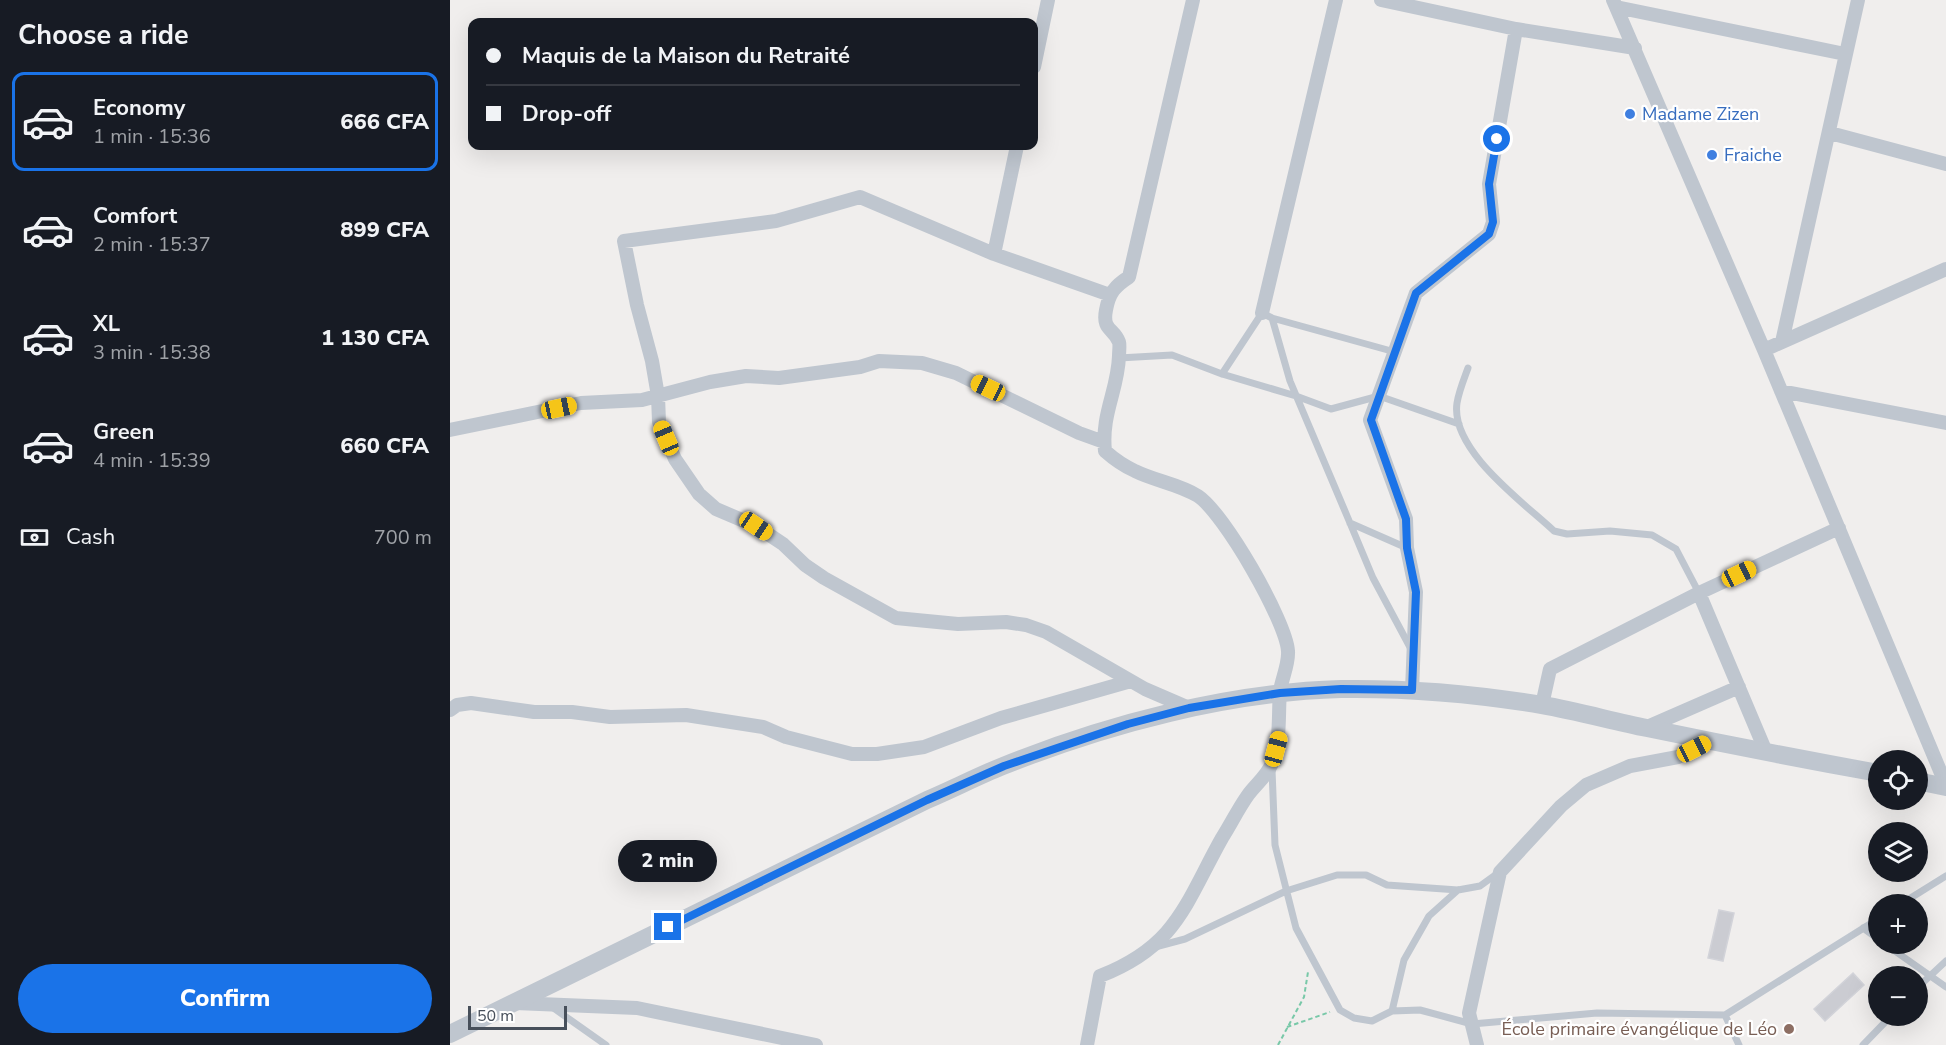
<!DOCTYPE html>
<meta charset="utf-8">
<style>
:root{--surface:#171b24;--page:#242831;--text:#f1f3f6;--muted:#9ea1a6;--line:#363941;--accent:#1a73e8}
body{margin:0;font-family:"Nunito Sans",sans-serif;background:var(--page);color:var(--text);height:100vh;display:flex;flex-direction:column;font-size:22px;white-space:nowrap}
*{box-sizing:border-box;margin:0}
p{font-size:20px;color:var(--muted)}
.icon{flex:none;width:33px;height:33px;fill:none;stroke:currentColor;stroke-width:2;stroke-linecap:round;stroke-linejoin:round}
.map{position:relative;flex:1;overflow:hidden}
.sheet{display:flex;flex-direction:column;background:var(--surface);width:450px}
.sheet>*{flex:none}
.hud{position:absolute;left:18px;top:18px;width:570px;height:132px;border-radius:12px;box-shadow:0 6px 24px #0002;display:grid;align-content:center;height:132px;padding:0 18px;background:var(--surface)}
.buttons{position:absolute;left:1418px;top:750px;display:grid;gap:12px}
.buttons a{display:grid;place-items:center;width:60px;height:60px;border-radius:50%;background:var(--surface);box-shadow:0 6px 24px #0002;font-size:30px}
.scale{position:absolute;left:18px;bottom:15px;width:99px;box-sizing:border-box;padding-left:6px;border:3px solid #474f5a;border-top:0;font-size:16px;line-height:21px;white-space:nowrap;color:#474f5a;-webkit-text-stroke:4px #fff;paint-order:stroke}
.end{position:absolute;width:27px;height:27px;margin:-14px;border:8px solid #1a73e8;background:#fff;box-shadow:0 0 0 3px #fff}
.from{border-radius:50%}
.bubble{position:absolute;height:42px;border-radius:21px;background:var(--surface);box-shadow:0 6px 24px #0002;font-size:20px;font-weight:800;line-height:42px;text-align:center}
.car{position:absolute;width:18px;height:36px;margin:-18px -9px;border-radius:8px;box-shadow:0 0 4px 2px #0007;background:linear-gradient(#f5c518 24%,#345 0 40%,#f5c518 0 76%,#345 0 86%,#f5c518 0)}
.hud b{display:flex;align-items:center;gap:21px;height:57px;font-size:22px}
.hud b+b{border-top:2px solid var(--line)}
.hud i{width:15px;height:15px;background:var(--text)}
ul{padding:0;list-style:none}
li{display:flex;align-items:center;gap:18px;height:99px;margin:0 12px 9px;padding:0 6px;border:3px solid transparent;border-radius:12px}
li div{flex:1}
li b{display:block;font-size:22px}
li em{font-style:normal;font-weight:800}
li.on{border-color:var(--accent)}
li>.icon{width:54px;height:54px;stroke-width:1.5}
h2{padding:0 18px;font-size:27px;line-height:72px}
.pay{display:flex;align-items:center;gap:15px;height:66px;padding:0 18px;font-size:22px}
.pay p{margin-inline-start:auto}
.primary-button{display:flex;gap:12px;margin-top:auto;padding:12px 18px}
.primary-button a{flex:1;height:69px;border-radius:36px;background:var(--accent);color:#fff;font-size:24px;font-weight:800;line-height:69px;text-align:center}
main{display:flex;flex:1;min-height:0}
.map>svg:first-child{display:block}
.building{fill:#cbccd2;stroke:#d2d3d9;stroke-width:1.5}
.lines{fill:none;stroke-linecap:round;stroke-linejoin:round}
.path{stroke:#78c8a8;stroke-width:2;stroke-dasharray:4.5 3;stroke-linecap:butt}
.service{stroke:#bfc6cf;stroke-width:7}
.minor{stroke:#bfc6cf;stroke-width:14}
.tertiary{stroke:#bfc6cf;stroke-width:18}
.route{stroke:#1a73e8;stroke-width:8}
.shop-dot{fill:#3f7fe0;stroke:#fff;stroke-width:2}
.education-dot{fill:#8d6e63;stroke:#fff;stroke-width:2}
.labels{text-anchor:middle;stroke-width:4.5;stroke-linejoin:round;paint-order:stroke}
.shop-label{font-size:18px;fill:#366cbe;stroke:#fff;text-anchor:start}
.education-label{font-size:18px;fill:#785e54;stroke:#fff;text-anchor:end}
</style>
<main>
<section class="sheet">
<h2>Choose a ride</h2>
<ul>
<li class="on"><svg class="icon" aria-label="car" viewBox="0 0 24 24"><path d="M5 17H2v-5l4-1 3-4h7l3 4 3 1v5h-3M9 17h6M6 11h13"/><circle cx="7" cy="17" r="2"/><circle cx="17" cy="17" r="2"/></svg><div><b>Economy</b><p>1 min · 15:36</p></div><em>666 CFA</em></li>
<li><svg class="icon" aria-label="car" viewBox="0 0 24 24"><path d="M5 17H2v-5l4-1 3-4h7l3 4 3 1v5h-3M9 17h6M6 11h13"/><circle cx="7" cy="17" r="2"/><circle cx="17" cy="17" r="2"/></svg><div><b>Comfort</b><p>2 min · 15:37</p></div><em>899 CFA</em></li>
<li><svg class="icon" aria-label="car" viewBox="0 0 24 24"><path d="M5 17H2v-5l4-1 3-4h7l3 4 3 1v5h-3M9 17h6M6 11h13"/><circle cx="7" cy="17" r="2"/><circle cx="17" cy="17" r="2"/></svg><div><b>XL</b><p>3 min · 15:38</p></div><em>1 130 CFA</em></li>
<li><svg class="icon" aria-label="car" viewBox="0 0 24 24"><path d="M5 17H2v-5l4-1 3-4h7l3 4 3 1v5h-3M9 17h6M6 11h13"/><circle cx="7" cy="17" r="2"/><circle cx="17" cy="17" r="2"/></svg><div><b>Green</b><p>4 min · 15:39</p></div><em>660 CFA</em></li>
</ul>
<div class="pay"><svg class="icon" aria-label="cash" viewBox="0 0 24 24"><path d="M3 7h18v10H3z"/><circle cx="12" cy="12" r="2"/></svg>Cash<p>700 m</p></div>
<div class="primary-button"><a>Confirm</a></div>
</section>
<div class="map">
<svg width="1496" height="1045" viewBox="0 0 1496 1045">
<rect width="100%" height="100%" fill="#f0eeed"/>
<!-- building -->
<path class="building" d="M 1269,910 L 1284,913 L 1273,961 L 1258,958 Z
M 1403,973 L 1414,985 L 1375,1021 L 1364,1009 Z"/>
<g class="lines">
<!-- path -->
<path class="path" d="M 837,1027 L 880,1012
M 828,1045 L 854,997 L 858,972"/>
<!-- service -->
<path class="service" d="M 822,318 L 840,381 L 900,523 L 923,578 L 961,649
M 669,358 L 722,355 L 772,374 L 846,396 L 881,409 L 929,396 L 1009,424
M 1018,368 C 1014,379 1009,391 1007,403 C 1000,450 1073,502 1104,531 L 1117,534 L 1160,531 L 1202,535 L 1226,549 L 1249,593
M 772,374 L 812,313 L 822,318 L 945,352
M 900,523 L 957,548
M 822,770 L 825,845 L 846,928 L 890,1010 L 904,1018 L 922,1021 L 942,1011 L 970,1010 L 1022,1024 L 1147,1013 L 1275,1015 L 1428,919
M 1451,904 L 1496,876
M 1413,928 L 1428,939
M 1435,944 L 1496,987
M 705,947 L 735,939 L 836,891 L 887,875 L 916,875 L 937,885 L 1008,890 L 1030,886 L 1048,873
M 1467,988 L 1496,961
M 102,1007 L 156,1045
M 942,1011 L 954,960 L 979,916 L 1008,890
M 1275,1015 L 1289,1045
M 1413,1045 L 1441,1016"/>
<!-- minor -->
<path class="minor" d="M 931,0 L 1066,29 L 1185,48
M 1163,0 L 1314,350 L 1496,785
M 1166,7 L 1395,54
M 584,67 L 598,0
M 1380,133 L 1496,164
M 544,254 L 567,146
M 660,295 L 544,254 L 410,197 L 326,221 L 174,241 L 187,305 L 202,361 L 208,396 L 209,422 L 225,459 L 249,494 L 266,509 L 306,526 L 333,544 L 355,565 L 374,578 L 446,618 L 508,624 L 556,622 L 576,625 L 596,632 L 695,689 L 739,708
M 812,313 L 886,0
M 1332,342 L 1408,0
M 1314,350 L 1496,269
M 1331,391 L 1496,423
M 0,430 L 131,403 L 192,400 L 260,382 L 296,376 L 329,378 L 410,367 L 429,361 L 472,363 L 506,373 L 629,433 L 654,442
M 1249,593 L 1316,752
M 962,690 L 966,592 L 957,548 L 956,519 L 920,420 L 966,293 L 1039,234 L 1043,222 L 1039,184 L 1066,29
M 1092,705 L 1100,669 L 1249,593 L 1389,528
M 0,710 L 7,705 L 21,703 L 84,712 L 122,712 L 160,717 L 236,715 L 313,727 L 336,737 L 402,754 L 427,754 L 474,747 L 551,718 L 681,681
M 1195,728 L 1289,687
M 65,1003 L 187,1008 L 366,1045
M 637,1045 L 650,976 C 727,946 735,904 772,838 C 781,824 788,809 798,795 C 805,785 818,775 822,763 C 831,739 828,716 830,691 C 832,678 839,664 838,651 C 836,621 774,513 748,496 C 729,484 705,481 685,471 C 674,466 664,459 655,451 C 651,414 668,390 669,356 C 669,352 670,345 669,342 C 664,328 652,331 656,310 C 659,293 665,286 679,277 L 743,0
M 1027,1045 L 1019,1013 L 1050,872 L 1111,806 L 1136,785 L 1180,766 L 1228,757 L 1260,741"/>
<!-- tertiary -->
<path class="tertiary" d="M 1467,781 L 1496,787
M 0,1034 L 477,800 C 503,789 528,776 553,766 C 658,724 779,692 891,689 C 958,688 1026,694 1092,705 C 1127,711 1162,721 1197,728 C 1274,744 1351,759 1428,773"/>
</g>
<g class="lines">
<!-- route -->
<path class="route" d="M 218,927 L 477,800 L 554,766 L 678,724 L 739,708 L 830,693 L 891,689 L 962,690 L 966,592 L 957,548 L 956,519 L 921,420 L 966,293 L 1039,234 L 1043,222 L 1039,184 L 1047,139"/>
</g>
<!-- markers -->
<g class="shop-dot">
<circle cx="1180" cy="114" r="6"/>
<circle cx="1262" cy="155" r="6"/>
</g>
<circle class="education-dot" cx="1339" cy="1029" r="6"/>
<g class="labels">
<!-- shop labels -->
<g class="shop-label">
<text x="1192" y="120">Madame Zizen</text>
<text x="1274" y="161">Fraiche</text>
</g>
<!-- education labels -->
<g class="education-label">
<text x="1327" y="1035">École primaire évangélique de Léo</text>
</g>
</g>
</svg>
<div class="buttons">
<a><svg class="icon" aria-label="locate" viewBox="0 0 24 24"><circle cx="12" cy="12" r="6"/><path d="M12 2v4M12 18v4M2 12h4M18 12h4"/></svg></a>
<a><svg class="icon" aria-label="layers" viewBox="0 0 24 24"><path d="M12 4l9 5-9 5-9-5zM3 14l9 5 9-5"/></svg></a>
<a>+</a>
<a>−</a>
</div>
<div class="scale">50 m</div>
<i class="end from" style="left:1047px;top:139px"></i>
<i class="end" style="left:218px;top:927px"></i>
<div class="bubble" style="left:168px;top:840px;width:99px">2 min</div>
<i class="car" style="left:538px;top:388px;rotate:295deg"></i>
<i class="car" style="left:109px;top:408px;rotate:78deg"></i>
<i class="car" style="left:216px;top:438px;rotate:337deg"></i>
<i class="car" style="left:306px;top:526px;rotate:124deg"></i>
<i class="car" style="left:1289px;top:574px;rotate:65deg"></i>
<i class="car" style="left:826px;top:749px;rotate:15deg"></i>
<i class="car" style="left:1244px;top:749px;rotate:63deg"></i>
<div class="hud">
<b><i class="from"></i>Maquis de la Maison du Retraité</b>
<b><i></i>Drop-off</b>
</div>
</div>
</main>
